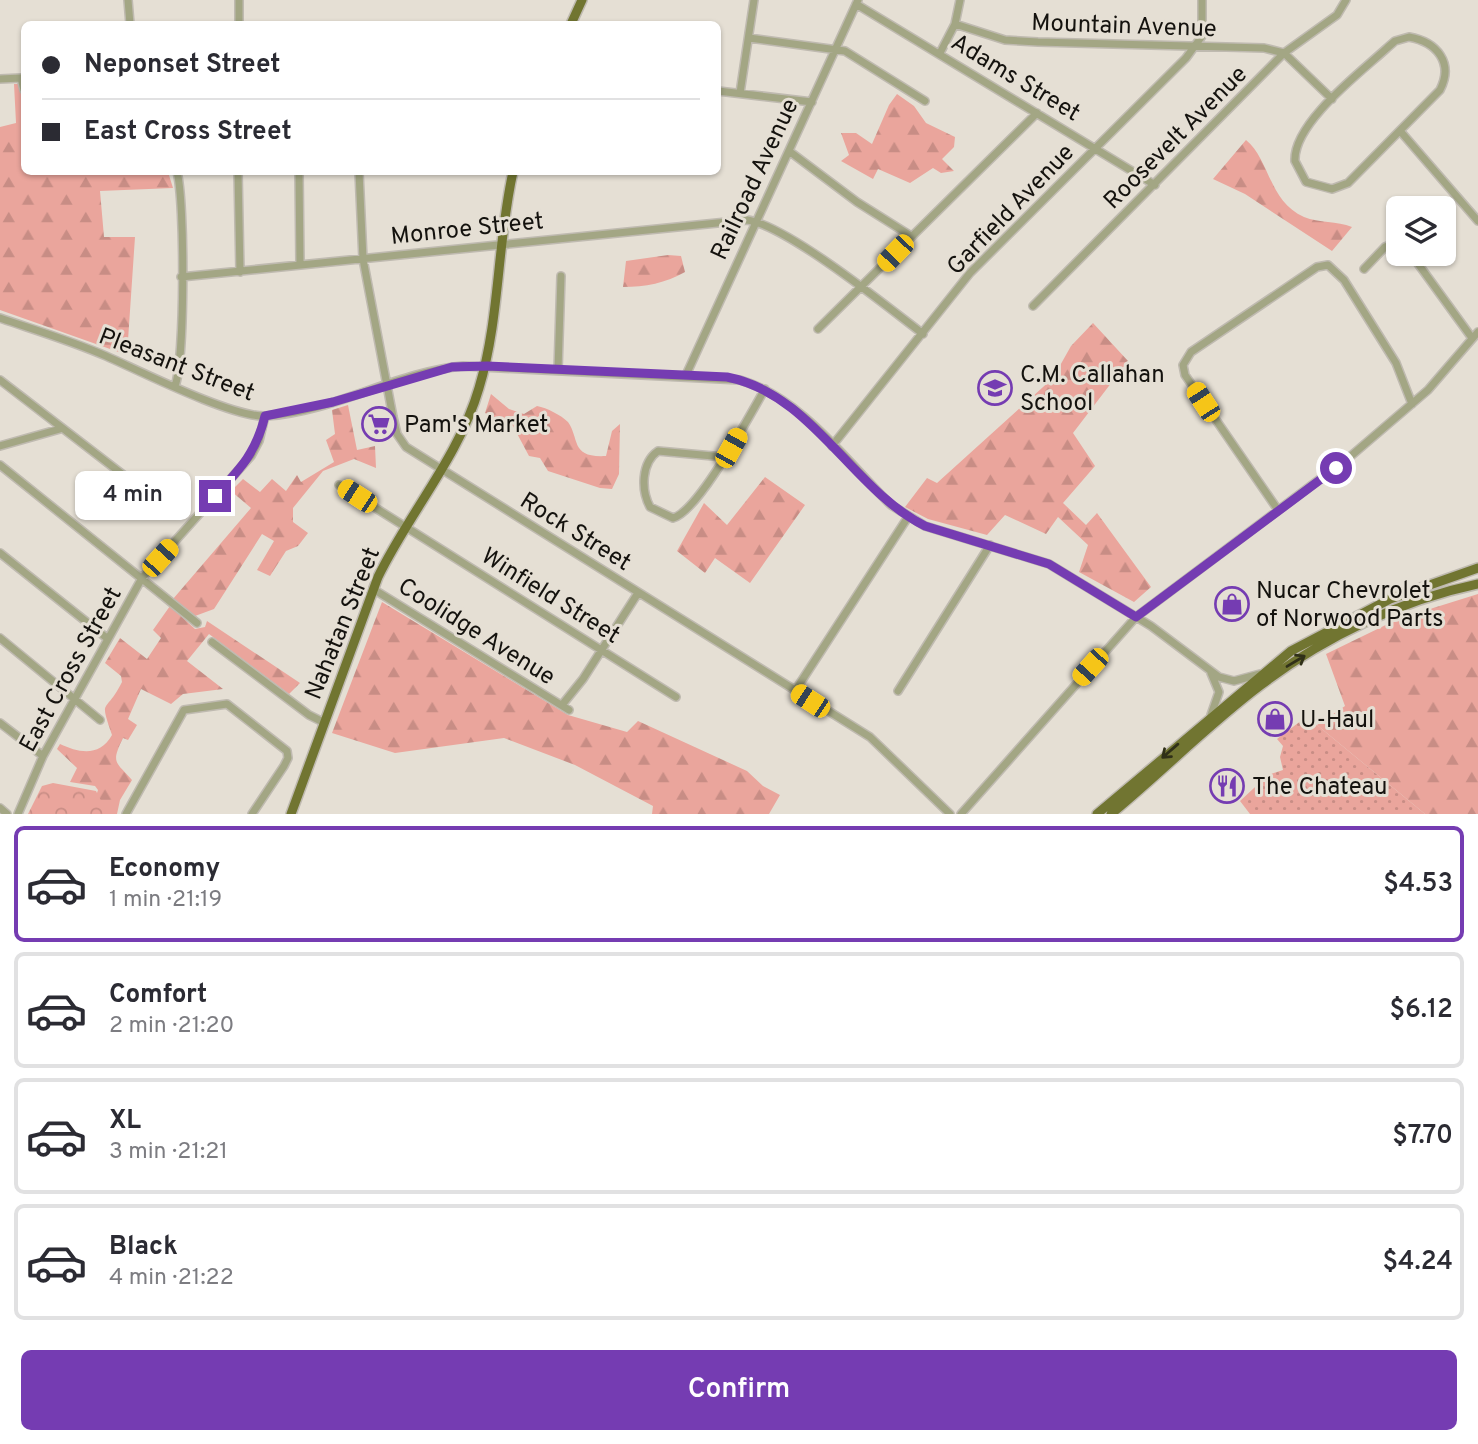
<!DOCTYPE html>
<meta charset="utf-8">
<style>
:root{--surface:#fff;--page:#f2f2f3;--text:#2b2b33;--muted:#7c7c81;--line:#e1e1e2;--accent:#753cb2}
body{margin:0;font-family:Overpass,sans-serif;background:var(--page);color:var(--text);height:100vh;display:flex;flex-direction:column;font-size:26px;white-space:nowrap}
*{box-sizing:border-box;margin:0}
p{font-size:23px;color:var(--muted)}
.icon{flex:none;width:38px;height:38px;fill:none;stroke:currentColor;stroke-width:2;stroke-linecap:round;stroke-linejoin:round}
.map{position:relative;height:814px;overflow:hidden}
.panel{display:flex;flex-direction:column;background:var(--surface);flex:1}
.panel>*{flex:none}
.top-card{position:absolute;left:21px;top:21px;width:700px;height:154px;border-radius:10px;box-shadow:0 2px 5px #0004;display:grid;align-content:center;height:154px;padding:0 21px;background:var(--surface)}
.fabs{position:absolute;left:1386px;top:196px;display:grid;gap:14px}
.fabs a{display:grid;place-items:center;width:70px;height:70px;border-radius:10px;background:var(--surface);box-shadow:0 2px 5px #0004;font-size:35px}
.end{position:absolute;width:32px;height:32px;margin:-16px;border:9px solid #753cb2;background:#fff;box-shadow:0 0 0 4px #fff}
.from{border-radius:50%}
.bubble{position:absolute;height:49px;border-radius:10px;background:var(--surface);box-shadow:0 2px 5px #0004;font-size:23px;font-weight:600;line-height:49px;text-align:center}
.car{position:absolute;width:21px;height:42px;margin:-21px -10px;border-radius:9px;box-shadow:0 0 5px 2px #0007;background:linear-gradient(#f5c518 24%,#345 0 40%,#f5c518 0 76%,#345 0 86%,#f5c518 0)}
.top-card b{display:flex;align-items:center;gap:24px;height:66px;font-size:26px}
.top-card b+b{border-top:2px solid var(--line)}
.top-card i{width:18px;height:18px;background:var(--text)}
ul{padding:12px 0 0;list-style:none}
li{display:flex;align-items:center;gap:21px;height:116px;margin:0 14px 10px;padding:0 7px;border:4px solid var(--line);border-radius:10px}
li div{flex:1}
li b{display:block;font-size:26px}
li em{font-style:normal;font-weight:600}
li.selected{border-color:var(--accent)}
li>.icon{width:63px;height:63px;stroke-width:1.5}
.primary-button{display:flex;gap:14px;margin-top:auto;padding:14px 21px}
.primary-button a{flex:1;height:80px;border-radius:10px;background:var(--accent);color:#fff;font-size:28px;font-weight:600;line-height:80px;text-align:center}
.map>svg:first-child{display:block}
.grass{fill:url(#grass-dots)}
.forest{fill:url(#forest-firs)}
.park{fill:url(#park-crowns)}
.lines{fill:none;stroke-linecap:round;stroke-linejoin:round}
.minor-casing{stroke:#bfbab0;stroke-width:10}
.major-casing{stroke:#bfbab0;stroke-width:12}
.minor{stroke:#a3a684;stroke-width:7}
.major{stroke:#717531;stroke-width:9}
.oneway{stroke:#303018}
.route{stroke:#753cb2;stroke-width:9}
.labels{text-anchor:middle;stroke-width:6;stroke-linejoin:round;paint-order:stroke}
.street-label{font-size:24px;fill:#14120e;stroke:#e5dfd4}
.poi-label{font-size:24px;fill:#14120e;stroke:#e5dfd4;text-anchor:start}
</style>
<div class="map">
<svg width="1478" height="814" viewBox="0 0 1478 814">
<defs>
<pattern id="grass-dots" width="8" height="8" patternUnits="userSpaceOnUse" patternTransform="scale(1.75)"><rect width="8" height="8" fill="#eaa59c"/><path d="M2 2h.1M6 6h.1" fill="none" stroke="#c88d85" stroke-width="1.8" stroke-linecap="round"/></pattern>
<pattern id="forest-firs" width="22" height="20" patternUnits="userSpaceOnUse" patternTransform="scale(1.75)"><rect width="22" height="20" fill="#eaa59c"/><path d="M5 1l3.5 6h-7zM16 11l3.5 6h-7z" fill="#c88d85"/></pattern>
<pattern id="park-crowns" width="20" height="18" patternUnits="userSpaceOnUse" patternTransform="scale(1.75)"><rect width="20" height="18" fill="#eaa59c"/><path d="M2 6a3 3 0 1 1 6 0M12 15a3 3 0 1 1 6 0" fill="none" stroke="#c88d85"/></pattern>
</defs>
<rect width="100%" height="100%" fill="#e5dfd4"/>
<!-- grass -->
<path class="grass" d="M 1302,720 L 1317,725 L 1425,814 L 1250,814 L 1240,801 L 1268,775 L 1283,770 L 1280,757 L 1283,746 L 1277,739 Z"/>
<!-- forest -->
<path class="forest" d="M 14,84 L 24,84 L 24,172 L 168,172 L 173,188 L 100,191 L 104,237 L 135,237 L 127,355 L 0,310 L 0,127 L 16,123 Z
M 897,94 L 914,106 L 926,123 L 955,137 L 954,147 L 942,159 L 954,171 L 941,173 L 933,168 L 910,183 L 878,169 L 873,179 L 841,161 L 849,155 L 841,133 L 856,133 L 872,144 L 889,105 Z
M 1246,140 C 1269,158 1269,202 1304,217 C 1319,223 1337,221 1352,227 L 1332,251 L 1245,194 L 1213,179 Z
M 668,255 L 681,256 L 685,272 C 666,283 645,287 623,287 L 626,261 Z
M 1093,323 L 1128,361 L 1073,433 L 1095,466 L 1063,503 L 1086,525 L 1097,513 L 1151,587 L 1134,602 L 1079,572 L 1088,545 L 1058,517 L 1046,534 L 1005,515 L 987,535 L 928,519 L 905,507 L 927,478 L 937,483 L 1053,378 L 1071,346 Z
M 491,394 L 509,409 L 524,414 L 537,406 C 547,408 561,415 568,422 C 580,439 570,458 606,456 L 612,431 L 620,424 L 619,474 L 612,489 L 600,488 L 548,471 L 540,458 L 529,456 L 513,426 L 485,413 Z
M 348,405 L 357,450 L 375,446 L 376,468 L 354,459 L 323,471 L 293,508 L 293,522 L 308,533 L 298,546 L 286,551 L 270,576 L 257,570 L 274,541 L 262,534 L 214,609 L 195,616 L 173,599 L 251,508 L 231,491 L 243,479 L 260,492 L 272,479 L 286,491 L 297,475 L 301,482 L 334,462 L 326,440 L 335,434 L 332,410 Z
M 765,477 L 805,505 L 750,583 L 715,558 L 705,573 L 677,551 L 704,503 L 727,525 Z
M 1478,594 L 1478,814 L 1425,814 L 1317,725 L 1345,706 L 1326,654 L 1398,619 Z
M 382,602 L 568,715 L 627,732 L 638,721 L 747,771 L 763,786 L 780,795 L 769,814 L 652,814 L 653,806 L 575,765 L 504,738 L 395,753 L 332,733 Z
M 170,606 L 195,629 L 205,627 L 207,621 L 300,683 L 289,694 L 209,634 L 187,661 L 223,689 L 183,694 L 171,704 L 141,689 L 128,719 L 137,725 L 128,740 L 123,738 C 111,763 115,761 132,780 L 120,800 L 117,814 L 94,814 L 93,805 L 98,790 L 95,786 L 70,782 L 77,768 L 57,749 L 60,744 C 79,753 100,757 112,735 C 99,696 105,716 122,682 L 121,676 L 105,663 L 120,638 L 147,659 L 161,638 L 153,630 Z"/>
<!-- park -->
<path class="park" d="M 53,783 L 96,791 L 108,814 L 28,814 L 42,786 Z"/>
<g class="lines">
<!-- minor casing -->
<g class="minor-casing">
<path id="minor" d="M 128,0 L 130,24
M 856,4 L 1155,185
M 239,24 L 239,0
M 955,24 L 960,0
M 1409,37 C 1437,42 1454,63 1440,90 L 1348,183 L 1332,189 L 1306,182 L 1295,161 C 1293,123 1361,72 1387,48 L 1395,41 Z
M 749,38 L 845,51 L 925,101
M 940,53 L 955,24 L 1005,40 L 1038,42 L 1264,48 L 1284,53 L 1332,99
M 0,79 L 21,78 L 24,90
M 718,91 L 812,102
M 740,93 L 754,0
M 1401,132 L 1478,221
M 789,151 L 857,202 L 911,236
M 238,172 L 240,272
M 299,172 L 300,264
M 359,172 L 363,259 L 393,417 L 397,434 L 406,447 L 870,737 L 950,814
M 1411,254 L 1472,338
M 1364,269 L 1385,247 L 1398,242
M 181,277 L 747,220 C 786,225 888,307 923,334
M 1033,306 L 1284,53 L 1337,15 L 1346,0
M 0,318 C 35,330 72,341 106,356 C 140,371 233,418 266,416 C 334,412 396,372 463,366 L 740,380 C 802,398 847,462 891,505 L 925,526 L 1049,564 L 1151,626 L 1219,677 L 1234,681 L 1260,674
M 818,329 L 1037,113
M 558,370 L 561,276
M 686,375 L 858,0
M 0,380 L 126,477
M 175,386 C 185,359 185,201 177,172
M 0,446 L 60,429
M 832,446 L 970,273 L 1186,58 L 1202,36 L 1202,0
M 724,457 L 658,451 C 641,463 641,490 650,507 L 673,518 C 699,511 749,416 765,389
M 0,465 L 197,623
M 339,485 L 676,697
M 1278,510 L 1185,375 L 1183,365 L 1191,352 L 1317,267 L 1328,265 L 1344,280 L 1396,363 L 1412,404
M 0,553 L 108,639
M 373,589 L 569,710
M 0,638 L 100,720
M 212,642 L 309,715 L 323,722
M 795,691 L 908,517
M 898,691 L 990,545
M 562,705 L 583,679 L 638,593
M 1211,715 L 1219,692 L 1211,673
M 0,723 L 43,756
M 0,808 L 7,814
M 18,814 L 43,756 L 142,578 L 251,456 L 259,441 L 265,416
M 126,814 L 184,710 L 227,704 L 287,751 L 288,758 L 284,766 L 252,814
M 961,814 L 1136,617 L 1352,455 L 1428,390 L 1478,332"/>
</g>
<!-- major casing -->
<g class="major-casing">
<path id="major" d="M 571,24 L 582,0
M 291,814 L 378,577 C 409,513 459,457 479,388 C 500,319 497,242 513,172
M 1097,814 L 1291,651 L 1390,599 L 1478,568
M 1111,814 C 1162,772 1209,724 1261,685 C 1324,637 1401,600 1478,584"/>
</g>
<!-- minor -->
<use href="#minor" class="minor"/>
<!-- major -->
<use href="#major" class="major"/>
</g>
<!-- one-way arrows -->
<defs><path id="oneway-shaft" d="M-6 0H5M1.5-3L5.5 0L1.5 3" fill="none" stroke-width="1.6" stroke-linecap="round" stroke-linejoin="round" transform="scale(1.75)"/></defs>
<g class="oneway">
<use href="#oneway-shaft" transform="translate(1296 661) rotate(-31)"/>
<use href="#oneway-shaft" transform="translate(1170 751) rotate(139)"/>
</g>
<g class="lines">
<!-- route -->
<path class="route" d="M 215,496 C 240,469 256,453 265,416 L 333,402 L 452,367 L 487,366 L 727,377 C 813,394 851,489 925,526 L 1049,564 L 1136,617 L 1336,468"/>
</g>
<!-- icons -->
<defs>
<g id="school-ring" transform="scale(1.75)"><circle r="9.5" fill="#e5dfd4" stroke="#753cb2" stroke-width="1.5"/><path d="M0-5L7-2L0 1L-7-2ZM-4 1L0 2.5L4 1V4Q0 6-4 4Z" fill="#753cb2"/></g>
<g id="supermarket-ring" transform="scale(1.75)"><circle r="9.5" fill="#e5dfd4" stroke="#753cb2" stroke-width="1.5"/><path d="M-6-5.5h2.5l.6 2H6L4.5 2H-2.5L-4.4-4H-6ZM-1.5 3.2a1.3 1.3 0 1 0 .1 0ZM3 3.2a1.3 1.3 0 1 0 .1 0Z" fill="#753cb2"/></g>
<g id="shop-ring" transform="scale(1.75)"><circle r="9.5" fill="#e5dfd4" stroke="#753cb2" stroke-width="1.5"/><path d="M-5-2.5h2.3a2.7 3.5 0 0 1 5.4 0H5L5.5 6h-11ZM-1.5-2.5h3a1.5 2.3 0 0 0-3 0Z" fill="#753cb2"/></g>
<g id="restaurant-ring" transform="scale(1.75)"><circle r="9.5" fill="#e5dfd4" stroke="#753cb2" stroke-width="1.5"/><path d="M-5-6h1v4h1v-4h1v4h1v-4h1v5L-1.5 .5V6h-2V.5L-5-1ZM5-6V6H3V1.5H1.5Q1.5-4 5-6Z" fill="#753cb2"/></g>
</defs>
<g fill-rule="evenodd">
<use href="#school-ring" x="995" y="388"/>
<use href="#supermarket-ring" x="379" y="424"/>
<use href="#shop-ring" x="1232" y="604"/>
<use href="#shop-ring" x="1275" y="719"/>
<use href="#restaurant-ring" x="1227" y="786"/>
</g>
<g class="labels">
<!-- street labels -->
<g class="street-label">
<text transform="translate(1124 25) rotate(2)" y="8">Mountain Avenue</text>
<text transform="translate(1016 77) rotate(31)" y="8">Adams Street</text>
<text transform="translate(1175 137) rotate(-45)" y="8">Roosevelt Avenue</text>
<text transform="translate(754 179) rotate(-65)" y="8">Railroad Avenue</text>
<text transform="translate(1010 209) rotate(-46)" y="8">Garfield Avenue</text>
<text transform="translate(467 228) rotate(-6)" y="8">Monroe Street</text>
<text transform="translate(177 364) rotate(21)" y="8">Pleasant Street</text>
<text transform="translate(576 531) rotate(32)" y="8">Rock Street</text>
<text transform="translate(551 595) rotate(32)" y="8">Winfield Street</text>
<text transform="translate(342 623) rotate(-68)" y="8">Nahatan Street</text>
<text transform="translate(477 631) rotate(32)" y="8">Coolidge Avenue</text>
<text transform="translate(70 669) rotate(-61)" y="8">East Cross Street</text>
</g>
<!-- poi labels -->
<g class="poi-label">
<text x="1020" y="382">C.M. Callahan<tspan x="1020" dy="28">School</tspan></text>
<text x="404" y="432">Pam's Market</text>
<text x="1256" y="598">Nucar Chevrolet<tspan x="1256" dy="28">of Norwood Parts</tspan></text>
<text x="1300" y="727">U-Haul</text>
<text x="1252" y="794">The Chateau</text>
</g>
</g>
</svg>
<div class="fabs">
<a><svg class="icon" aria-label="layers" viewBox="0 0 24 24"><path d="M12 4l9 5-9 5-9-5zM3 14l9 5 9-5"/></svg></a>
</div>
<i class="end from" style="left:1336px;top:468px"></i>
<i class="end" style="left:215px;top:496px"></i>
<div class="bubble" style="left:75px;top:471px;width:116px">4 min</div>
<i class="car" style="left:895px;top:253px;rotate:224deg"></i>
<i class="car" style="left:1203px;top:402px;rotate:327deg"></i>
<i class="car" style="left:731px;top:448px;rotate:29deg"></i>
<i class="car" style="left:357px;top:496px;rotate:303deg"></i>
<i class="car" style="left:160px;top:558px;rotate:42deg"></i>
<i class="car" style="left:1090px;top:667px;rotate:222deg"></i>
<i class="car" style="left:810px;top:701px;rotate:303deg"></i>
<div class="top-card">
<b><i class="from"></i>Neponset Street</b>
<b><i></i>East Cross Street</b>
</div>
</div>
<section class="panel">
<ul>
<li class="selected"><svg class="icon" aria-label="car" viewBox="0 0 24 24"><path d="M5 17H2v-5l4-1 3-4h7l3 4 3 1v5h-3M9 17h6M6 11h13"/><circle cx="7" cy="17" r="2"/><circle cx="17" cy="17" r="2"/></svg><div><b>Economy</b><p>1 min · 21:19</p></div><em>$4.53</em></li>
<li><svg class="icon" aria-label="car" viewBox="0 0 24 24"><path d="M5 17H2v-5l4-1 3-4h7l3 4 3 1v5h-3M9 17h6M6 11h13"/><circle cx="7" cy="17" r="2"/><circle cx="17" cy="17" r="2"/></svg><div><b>Comfort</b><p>2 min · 21:20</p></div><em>$6.12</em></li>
<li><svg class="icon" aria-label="car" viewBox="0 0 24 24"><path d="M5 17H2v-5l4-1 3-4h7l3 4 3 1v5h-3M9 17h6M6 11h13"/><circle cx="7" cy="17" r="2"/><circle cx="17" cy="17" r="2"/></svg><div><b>XL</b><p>3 min · 21:21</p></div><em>$7.70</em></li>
<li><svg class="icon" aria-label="car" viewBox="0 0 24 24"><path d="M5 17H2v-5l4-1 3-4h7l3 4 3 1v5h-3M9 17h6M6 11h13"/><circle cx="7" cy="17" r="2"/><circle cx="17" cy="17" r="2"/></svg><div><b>Black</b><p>4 min · 21:22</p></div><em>$4.24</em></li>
</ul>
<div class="primary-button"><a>Confirm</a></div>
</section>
